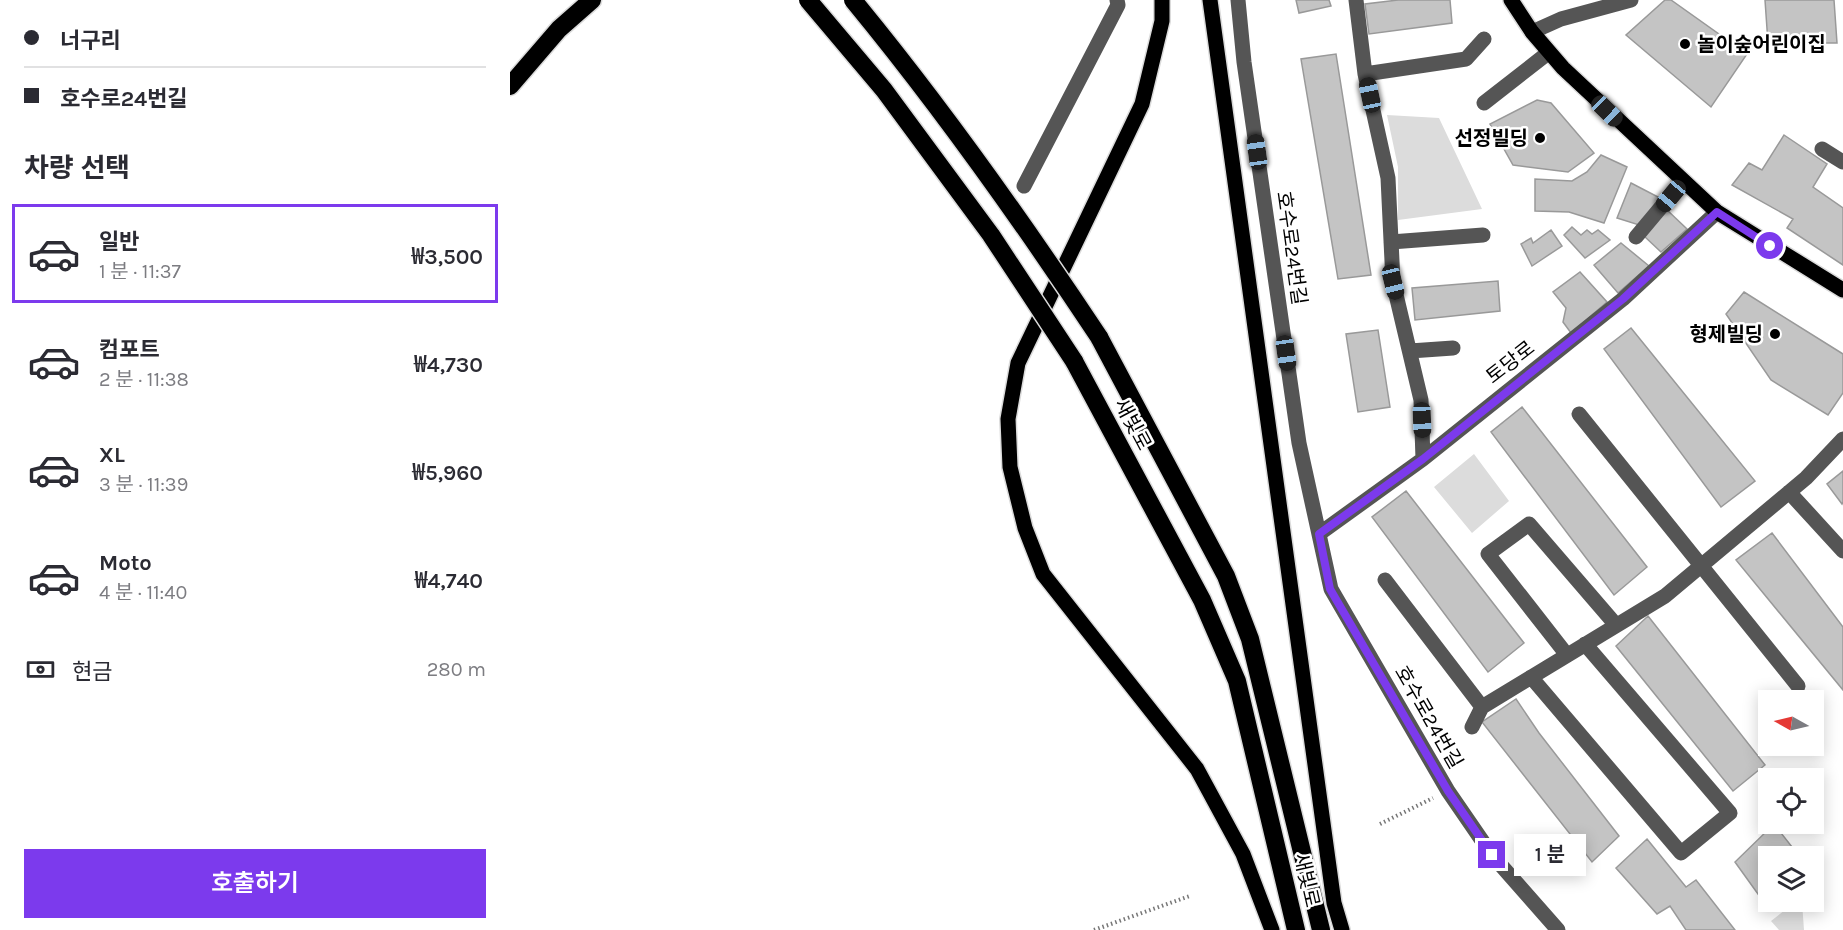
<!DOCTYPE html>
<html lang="ko">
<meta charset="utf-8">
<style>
:root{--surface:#fff;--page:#f2f2f3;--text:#2b2b33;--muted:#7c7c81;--line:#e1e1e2;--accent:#7c3aed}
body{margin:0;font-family:Karla,"Noto Sans KR",sans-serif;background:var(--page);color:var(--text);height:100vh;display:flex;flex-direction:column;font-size:22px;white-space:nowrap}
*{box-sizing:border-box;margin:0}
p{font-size:20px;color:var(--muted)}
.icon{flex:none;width:33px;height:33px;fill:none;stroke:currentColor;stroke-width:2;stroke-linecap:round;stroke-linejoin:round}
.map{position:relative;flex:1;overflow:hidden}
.details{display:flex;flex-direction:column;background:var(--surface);width:510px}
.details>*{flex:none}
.top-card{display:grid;align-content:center;height:132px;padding:0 24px;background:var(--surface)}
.needle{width:39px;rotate:278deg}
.fabs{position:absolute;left:1248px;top:690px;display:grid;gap:12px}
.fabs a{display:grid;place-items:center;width:66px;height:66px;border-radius:0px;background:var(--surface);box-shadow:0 3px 15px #0003;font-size:30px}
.end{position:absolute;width:27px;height:27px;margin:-14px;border:8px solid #7c3aed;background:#fff;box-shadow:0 0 0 3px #fff}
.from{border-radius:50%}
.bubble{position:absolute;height:42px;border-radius:0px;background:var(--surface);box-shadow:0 3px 15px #0003;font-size:20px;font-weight:600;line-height:42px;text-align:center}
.car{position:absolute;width:18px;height:36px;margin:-18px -9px;border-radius:8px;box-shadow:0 0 4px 2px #0007;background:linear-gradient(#222 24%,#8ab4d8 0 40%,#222 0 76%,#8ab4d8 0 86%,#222 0)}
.top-card b{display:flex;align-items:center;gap:21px;height:57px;font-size:22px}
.top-card b+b{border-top:2px solid var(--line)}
.top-card i{width:15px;height:15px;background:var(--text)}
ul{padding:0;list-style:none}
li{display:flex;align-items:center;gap:18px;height:99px;margin:0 12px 9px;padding:0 12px;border:3px solid transparent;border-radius:0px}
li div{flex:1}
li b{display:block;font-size:22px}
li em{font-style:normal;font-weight:600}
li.on{border-color:var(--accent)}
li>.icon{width:54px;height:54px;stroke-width:1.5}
h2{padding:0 24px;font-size:27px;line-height:72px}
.pay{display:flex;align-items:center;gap:15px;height:66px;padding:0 24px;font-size:22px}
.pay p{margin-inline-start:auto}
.cta{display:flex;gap:12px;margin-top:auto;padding:12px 24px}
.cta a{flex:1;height:69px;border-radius:0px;background:var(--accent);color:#fff;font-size:24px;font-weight:600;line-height:69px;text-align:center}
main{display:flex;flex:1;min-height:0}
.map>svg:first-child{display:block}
.green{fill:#dcdcdc}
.building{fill:#c4c4c4;stroke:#999;stroke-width:1.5}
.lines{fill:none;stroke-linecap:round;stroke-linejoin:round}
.major-casing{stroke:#dbdbdb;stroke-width:18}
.highway-casing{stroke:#dbdbdb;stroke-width:21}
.path{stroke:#777;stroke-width:4;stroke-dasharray:1.5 3;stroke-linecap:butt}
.minor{stroke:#555;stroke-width:15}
.major{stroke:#000;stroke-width:15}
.highway{stroke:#000;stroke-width:18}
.highway-bridge-casing{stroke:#dbdbdb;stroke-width:21;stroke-linecap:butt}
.highway-bridge{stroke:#000;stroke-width:18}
.route{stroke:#7c3aed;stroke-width:8}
.poi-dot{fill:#000;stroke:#fff;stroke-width:2}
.labels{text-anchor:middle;stroke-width:5;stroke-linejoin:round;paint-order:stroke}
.poi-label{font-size:20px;font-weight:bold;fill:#000;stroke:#fff;text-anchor:end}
.street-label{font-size:20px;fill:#000;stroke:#fff}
</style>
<main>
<section class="details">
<div class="top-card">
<b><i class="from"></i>너구리</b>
<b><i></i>호수로24번길</b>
</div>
<h2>차량 선택</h2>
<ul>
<li class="on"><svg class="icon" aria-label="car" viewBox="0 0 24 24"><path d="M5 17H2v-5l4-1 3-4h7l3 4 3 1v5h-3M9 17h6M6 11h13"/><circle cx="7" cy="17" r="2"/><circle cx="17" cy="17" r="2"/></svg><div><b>일반</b><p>1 분 · 11:37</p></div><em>₩3,500</em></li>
<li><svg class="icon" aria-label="car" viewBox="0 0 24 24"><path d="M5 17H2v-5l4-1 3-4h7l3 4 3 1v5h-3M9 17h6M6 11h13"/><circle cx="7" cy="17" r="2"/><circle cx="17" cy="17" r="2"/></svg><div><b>컴포트</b><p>2 분 · 11:38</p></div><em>₩4,730</em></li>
<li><svg class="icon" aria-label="car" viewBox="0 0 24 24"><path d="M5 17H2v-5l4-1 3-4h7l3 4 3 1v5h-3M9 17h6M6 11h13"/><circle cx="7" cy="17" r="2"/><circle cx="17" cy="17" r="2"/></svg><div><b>XL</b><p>3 분 · 11:39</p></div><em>₩5,960</em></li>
<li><svg class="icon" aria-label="car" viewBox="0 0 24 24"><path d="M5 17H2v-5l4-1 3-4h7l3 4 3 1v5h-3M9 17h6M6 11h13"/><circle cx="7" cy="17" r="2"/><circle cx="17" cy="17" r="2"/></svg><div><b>Moto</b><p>4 분 · 11:40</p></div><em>₩4,740</em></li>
</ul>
<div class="pay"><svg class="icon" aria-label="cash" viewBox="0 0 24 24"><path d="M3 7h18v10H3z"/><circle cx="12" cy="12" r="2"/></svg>현금<p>280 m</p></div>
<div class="cta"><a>호출하기</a></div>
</section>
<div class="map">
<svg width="1333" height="930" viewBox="0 0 1333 930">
<rect width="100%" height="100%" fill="#fff"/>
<!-- green -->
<path class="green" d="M 877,115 L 929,118 L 972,209 L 888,220 L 888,167 Z
M 964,454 L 999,501 L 962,533 L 924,487 Z
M 1285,902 L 1292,902 L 1294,930 L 1269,930 L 1261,921 Z"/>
<!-- building -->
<path class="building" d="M 786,0 L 819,0 L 821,6 L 789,13 Z
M 888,0 L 940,0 L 942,23 L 859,34 L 855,4 Z
M 1155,0 L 1161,0 L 1237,54 L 1201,107 L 1116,35 Z
M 1255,0 L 1324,0 L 1327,43 L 1258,43 Z
M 826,54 L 861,275 L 828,279 L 791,59 Z
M 1027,100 L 1041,103 L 1084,153 L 1058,172 L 1003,165 L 980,124 Z
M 1274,135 L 1317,164 L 1303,187 L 1333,208 L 1333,265 L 1277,228 L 1283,219 L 1222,185 L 1239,163 L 1252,170 Z
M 1091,155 L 1117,167 L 1094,223 L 1059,212 L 1025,211 L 1025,179 L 1062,181 L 1077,172 Z
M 1121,183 L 1150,198 L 1129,225 L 1107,218 Z
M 1156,209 L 1177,229 L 1151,252 L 1134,236 Z
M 1062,227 L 1071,235 L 1077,230 L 1082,234 L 1088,230 L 1100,240 L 1075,258 L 1054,235 Z
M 1041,230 L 1052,246 L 1022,266 L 1011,244 L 1021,238 L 1023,243 Z
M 1111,243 L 1139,266 L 1108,293 L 1084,265 Z
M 1070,272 L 1097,302 L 1061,333 L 1053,322 L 1056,308 L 1043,292 Z
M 988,281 L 990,311 L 905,320 L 902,288 Z
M 1234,292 L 1333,354 L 1333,393 L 1318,415 L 1261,380 L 1216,314 Z
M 1121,328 L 1245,481 L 1211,507 L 1094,349 Z
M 868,330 L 880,407 L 848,412 L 836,334 Z
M 1012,407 L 1137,567 L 1104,595 L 981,432 Z
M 1333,471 L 1333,502 L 1332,504 L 1317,484 Z
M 896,491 L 1014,643 L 978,672 L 862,517 Z
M 1262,533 L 1333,627 L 1333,690 L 1226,560 Z
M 1138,616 L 1255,765 L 1223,791 L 1106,646 Z
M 1006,699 L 1029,733 L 1109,836 L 1082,862 L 972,722 Z
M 1264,824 L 1282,847 L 1276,853 L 1278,856 L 1258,856 L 1258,902 L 1266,902 L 1258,908 L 1225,862 Z
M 1137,839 L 1176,887 L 1186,880 L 1225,930 L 1176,930 L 1160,906 L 1147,914 L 1106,868 Z"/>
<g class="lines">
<!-- major casing -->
<g class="major-casing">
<path id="major" d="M 652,0 L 652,21 L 632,104 L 508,363 L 498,419 L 500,467 L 515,528 L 533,574 L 687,769 L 733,854 L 762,930
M 700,0 L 824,903 L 832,930
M 1001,0 L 1022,32 L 1053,68 L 1207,212 L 1333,290"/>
</g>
<!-- highway casing -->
<g class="highway-casing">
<path id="highway" d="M 0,86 L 49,29 L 82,0
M 589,337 L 716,576 L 740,639 L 811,930
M 564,361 L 692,600 L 727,681 L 786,930"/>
</g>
<!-- path -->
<path class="path" d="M 870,824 L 923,798
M 584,930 L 680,896"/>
<!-- minor -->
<path class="minor" d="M 728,0 L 734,62 L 789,443 L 821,589 L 938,791 L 982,855 L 1048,930
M 846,0 L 855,74 L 878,178 L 883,282 L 911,400 L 913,459
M 1022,32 L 1051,19 L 1121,0
M 855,74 L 956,59 L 974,39
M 974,103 L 1038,53
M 1312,149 L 1333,162
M 514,186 L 608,5 L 607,0
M 1126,237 L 1173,181
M 881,242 L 973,235
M 900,351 L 943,348
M 1069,414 L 1288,686
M 1279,492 L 1333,551
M 809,534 L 913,459 L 1113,299 L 1207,212
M 875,580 L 972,707 L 962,727
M 1057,655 L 978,554 L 1019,524 L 1106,625
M 1021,677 L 1171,853 L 1220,813 L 1075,644
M 972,707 L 1155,596 L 1296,478 L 1333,439"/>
<!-- major -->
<use href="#major" class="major"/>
<!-- highway -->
<use href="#highway" class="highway"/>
<!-- highway-bridge casing -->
<g class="highway-bridge-casing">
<path id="highway-bridge" d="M 298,0 L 374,90 L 481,235 L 564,361
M 343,0 C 432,108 512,221 589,337"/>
</g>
<!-- highway-bridge -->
<use href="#highway-bridge" class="highway-bridge"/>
</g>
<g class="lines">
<!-- route -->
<path class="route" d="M 982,855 L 938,791 L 820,589 L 809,534 L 913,459 L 1113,299 L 1207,212 L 1260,246"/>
</g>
<!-- markers -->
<g class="poi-dot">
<circle cx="1175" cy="44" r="6"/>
<circle cx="1030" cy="138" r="6"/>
<circle cx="1265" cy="334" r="6"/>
</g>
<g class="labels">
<!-- poi labels -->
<g class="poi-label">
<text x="1187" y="51" text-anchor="start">놀이숲어린이집</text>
<text x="1018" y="145">선정빌딩</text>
<text x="1253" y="341">형제빌딩</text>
</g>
<!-- street labels -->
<g class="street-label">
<text transform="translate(782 248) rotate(82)" y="7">호수로24번길</text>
<text transform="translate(1000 362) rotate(-38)" y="7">토당로</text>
<text transform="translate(623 424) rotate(62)" y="7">새빛로</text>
<text transform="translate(919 717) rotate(60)" y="7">호수로24번길</text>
<text transform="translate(797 880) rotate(77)" y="7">새빛로</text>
</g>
</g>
</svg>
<div class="fabs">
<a><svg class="needle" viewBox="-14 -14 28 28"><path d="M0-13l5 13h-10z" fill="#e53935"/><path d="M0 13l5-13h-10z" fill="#7c7c81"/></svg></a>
<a><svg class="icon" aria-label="locate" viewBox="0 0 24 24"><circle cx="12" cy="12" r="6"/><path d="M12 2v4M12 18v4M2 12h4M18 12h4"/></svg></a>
<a><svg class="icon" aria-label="layers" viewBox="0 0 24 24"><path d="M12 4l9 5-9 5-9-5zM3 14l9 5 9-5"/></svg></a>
</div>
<i class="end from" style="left:1260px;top:246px"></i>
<i class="end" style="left:982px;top:855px"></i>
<div class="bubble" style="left:1004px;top:834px;width:72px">1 분</div>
<i class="car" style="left:860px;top:95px;rotate:348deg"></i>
<i class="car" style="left:1097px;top:111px;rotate:134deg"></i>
<i class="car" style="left:747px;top:152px;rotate:352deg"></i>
<i class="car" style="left:1161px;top:196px;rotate:220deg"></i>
<i class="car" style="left:883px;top:282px;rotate:166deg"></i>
<i class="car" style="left:776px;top:353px;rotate:172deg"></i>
<i class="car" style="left:912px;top:420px;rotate:178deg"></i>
</div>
</main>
